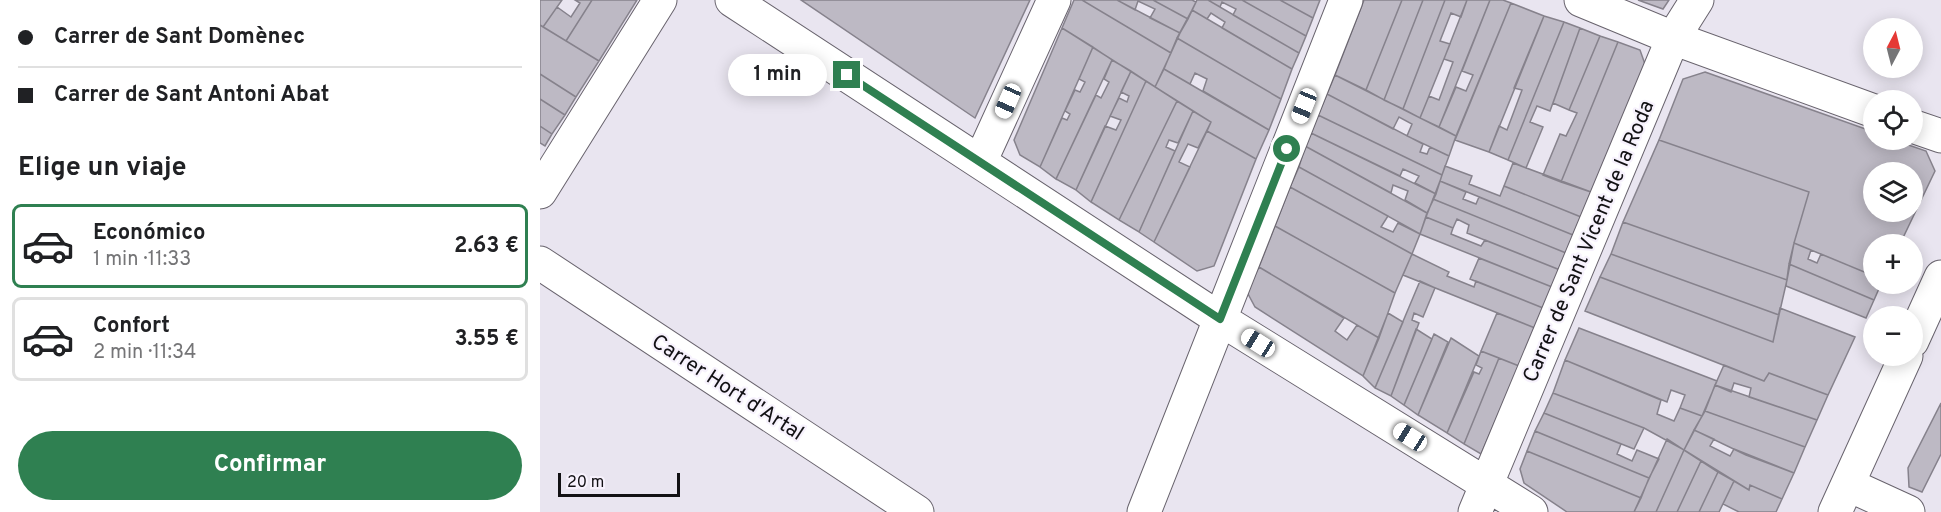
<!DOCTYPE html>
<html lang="es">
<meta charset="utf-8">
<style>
:root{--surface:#fff;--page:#f2f2f2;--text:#202124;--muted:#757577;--line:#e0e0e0;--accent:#2f8051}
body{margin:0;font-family:Overpass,sans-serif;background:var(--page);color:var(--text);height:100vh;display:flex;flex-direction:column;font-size:22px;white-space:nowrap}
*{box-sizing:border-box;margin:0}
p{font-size:20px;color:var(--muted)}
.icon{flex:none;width:33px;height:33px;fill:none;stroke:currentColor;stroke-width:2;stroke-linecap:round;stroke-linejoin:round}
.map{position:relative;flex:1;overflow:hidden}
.details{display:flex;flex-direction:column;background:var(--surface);width:540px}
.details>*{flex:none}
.top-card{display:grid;align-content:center;height:132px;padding:0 18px;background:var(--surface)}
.needle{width:39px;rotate:7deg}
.controls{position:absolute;left:1323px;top:18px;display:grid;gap:12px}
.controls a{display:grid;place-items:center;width:60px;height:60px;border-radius:50%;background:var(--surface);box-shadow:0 3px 15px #0003;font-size:30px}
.scale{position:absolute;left:18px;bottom:15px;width:122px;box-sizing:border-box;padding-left:6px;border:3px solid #121114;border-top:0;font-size:16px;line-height:21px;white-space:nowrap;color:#121114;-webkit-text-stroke:4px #f7f2fd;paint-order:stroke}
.end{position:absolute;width:27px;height:27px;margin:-14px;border:8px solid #2f8051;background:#fff;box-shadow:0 0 0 3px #fff}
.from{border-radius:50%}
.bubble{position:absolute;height:42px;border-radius:21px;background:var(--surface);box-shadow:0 3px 15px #0003;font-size:20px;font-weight:700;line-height:42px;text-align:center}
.car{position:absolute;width:18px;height:36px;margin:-18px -9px;border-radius:8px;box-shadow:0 0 4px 2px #0007;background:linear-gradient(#fff 24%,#345 0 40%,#fff 0 76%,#345 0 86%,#fff 0)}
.top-card b{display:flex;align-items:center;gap:21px;height:57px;font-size:22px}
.top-card b+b{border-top:2px solid var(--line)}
.top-card i{width:15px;height:15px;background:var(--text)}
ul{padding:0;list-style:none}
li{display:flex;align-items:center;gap:18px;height:84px;margin:0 12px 9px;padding:0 6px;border:3px solid var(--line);border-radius:9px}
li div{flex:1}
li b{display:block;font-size:22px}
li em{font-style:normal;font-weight:700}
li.selected{border-color:var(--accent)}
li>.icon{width:54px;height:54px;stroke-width:1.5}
h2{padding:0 18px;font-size:27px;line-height:72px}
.primary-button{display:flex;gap:12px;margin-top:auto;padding:12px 18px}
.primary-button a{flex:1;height:69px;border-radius:36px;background:var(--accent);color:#fff;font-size:24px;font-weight:700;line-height:69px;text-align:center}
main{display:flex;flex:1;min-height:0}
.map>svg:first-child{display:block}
.building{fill:#bdb9c4;stroke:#86828c;stroke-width:1.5;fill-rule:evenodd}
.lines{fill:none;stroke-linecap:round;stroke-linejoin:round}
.street-casing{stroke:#68636d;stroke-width:35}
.street{stroke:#fff;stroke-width:33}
.route{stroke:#2f8051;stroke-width:8}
.labels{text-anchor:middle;stroke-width:4.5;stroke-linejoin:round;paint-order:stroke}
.street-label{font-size:21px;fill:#121114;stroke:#f7f2fd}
</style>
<main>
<section class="details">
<div class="top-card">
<b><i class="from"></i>Carrer de Sant Domènec</b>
<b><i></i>Carrer de Sant Antoni Abat</b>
</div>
<h2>Elige un viaje</h2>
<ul>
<li class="selected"><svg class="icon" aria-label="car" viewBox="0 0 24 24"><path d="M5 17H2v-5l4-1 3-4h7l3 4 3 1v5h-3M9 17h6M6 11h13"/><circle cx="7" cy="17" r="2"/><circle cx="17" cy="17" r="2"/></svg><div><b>Económico</b><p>1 min · 11:33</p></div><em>2.63 €</em></li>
<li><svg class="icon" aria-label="car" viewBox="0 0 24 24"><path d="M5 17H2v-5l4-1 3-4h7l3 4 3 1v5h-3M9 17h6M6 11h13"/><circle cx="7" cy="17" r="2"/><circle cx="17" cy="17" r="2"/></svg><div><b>Confort</b><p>2 min · 11:34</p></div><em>3.55 €</em></li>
</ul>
<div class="primary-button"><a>Confirmar</a></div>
</section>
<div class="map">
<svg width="1401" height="512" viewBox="0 0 1401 512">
<rect width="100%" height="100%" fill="#e9e5f0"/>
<!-- building -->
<path class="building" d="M 0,0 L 22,0 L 3,27 L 0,25 Z
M 35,0 L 52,0 L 26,41 L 3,27 L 17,7 L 31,17 L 40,3 Z
M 52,0 L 97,0 L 59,61 L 26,41 Z
M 261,0 L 490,0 L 435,118 Z
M 534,0 L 542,0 L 631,53 L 615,87 L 522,28 Z
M 542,0 L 577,0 L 640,33 L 631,53 Z
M 577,0 L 613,0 L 648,19 L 640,33 L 610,18 L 615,9 L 598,1 L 595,10 Z
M 613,0 L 652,0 L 656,2 L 648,19 Z
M 657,0 L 668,0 L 759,53 L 752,69 L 682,28 L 685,22 L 671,13 L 667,19 L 652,10 Z
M 668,0 L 702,0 L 766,36 L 759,53 L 693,15 L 696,9 L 682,2 L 680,7 Z
M 702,0 L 740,0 L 773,18 L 766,36 Z
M 740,0 L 780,0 L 773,18 Z
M 824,0 L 862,0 L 826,90 L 795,75 Z
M 862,0 L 883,0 L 844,100 L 826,90 Z
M 883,0 L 905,0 L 863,109 L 844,100 Z
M 905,0 L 927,0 L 921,17 L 911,13 L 900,41 L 910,44 L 880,118 L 863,109 Z
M 927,0 L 950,0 L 899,127 L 880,118 L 889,96 L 899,100 L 913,62 L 904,59 Z
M 950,0 L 963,0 L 971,3 L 916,136 L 899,127 L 916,87 L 926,91 L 933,75 L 922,71 Z
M 1098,0 L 1129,0 L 1123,9 Z
M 971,3 L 1004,16 L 949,152 L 915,140 Z
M 652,10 L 752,69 L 741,99 L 637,38 Z
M 1004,16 L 1024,22 L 968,160 L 949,152 L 959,126 L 967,130 L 982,90 L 974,88 Z
M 1024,22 L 1040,28 L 1010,111 L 997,106 L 990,122 L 1003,127 L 986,168 L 968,160 Z
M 0,25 L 59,61 L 36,97 L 0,74 Z
M 522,28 L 553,47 L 500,167 L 480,155 L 474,140 Z
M 1040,28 L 1060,36 L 1029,110 L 1013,103 Z
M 1060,36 L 1078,42 L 1021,182 L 1003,175 L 1020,134 L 1026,136 L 1037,113 L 1029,110 Z
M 637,38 L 741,99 L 729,130 L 663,91 L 667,79 L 655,73 L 650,84 L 624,69 Z
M 1078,42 L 1100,50 L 1106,67 L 1051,192 L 1021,182 Z
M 553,47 L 572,60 L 516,179 L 500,167 L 522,118 L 527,120 L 530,114 L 525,111 L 535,90 L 540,92 L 545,82 L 539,79 Z
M 572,60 L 591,71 L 536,190 L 516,179 L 556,95 L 561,98 L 569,82 L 564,79 Z
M 624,69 L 729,130 L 716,159 L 667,131 L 671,122 L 615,87 Z
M 591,71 L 606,81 L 551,202 L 536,190 L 565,126 L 576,130 L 581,120 L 570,116 L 579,98 L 587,102 L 589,96 L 581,92 Z
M 1165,72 L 1334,132 L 1334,140 L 1354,140 L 1386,151 L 1395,171 L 1360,244 L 1334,244 L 1334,276 L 1254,243 L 1269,192 L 1119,140 L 1143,79 ZM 1334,172 L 1372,172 L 1372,212 L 1334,212 Z
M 0,74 L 36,97 L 25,115 L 0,99 Z
M 795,75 L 916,136 L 909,156 L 867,136 L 872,124 L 859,117 L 853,129 L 787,94 Z
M 606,81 L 637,101 L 579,220 L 551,202 Z
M 787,94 L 883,144 L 880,152 L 887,154 L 890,147 L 909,156 L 902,175 L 778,115 Z
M 0,99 L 25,115 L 12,134 L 0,126 Z
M 637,101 L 653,111 L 638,143 L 629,140 L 626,147 L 635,151 L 599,232 L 579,220 Z
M 653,111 L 671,122 L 658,148 L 648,144 L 639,162 L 650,167 L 614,242 L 599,232 Z
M 778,115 L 902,175 L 896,194 L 875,183 L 879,176 L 863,169 L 860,176 L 771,133 Z
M 0,126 L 12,134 L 5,146 L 0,143 Z
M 667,131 L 716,159 L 674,266 L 657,271 L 614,242 Z
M 771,133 L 896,194 L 887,213 L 865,200 L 868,191 L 853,185 L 851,193 L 765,146 Z
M 1119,140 L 1269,192 L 1254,243 L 1247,280 L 1083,222 Z
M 765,146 L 887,213 L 880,234 L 759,167 Z
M 973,163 L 1051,192 L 1041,217 L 964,186 Z
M 905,166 L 932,176 L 929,184 L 960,196 L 964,186 L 1041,217 L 1033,235 L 900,181 Z
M 759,167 L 848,216 L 841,227 L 853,232 L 858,223 L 880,234 L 872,254 L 750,187 Z
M 900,181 L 926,192 L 923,199 L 936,204 L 939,197 L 1033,235 L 1026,253 L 893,199 Z
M 750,187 L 872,254 L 855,293 L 735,226 Z
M 893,199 L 1026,253 L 1020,270 L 927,233 L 929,225 L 917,219 L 913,228 L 886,217 Z
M 886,217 L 913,228 L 911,234 L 941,246 L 945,240 L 1020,270 L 1012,287 L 880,234 Z
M 1083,222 L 1247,280 L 1239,315 L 1071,254 Z
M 735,226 L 855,293 L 839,338 L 719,267 Z
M 1254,243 L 1271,250 L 1268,259 L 1277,263 L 1281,254 L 1334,276 L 1334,284 L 1341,284 L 1334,300 L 1249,264 Z
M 872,254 L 909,272 L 907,276 L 934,287 L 936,281 L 1003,308 L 995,328 L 863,275 Z
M 1071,254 L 1239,315 L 1233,342 L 1060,277 Z
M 939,258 L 1012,287 L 1003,308 L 930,279 Z
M 1249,264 L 1334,300 L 1326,318 L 1246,286 Z
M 719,267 L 804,318 L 795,331 L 807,340 L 817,325 L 839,338 L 823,376 L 715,307 L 707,292 Z
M 1060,277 L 1233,342 L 1240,308 L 1315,337 L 1288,395 L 1229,373 L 1224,381 L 1045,311 Z
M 880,281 L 895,288 L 883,317 L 874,313 L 872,320 L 879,323 L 851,396 L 835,388 Z
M 848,313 L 863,322 L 835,388 L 823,376 Z
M 957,313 L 995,328 L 979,366 L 941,351 Z
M 1039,328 L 1177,381 L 1162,416 L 1140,408 L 1145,395 L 1131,390 L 1127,402 L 1025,360 Z
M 876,329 L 892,339 L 864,405 L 851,396 Z
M 894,334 L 908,342 L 878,415 L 864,405 Z
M 911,338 L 939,356 L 907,433 L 878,415 Z
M 941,351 L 959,358 L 924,444 L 907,433 L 934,372 L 939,374 L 942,368 L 936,365 Z
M 959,358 L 979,366 L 941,454 L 924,444 Z
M 1025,360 L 1121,400 L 1117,414 L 1134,421 L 1140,408 L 1162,416 L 1144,450 L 1104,428 L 1013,393 Z
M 1184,365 L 1224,381 L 1229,373 L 1288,395 L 1277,420 L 1209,397 L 1211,388 L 1194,383 L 1191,392 L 1175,385 Z
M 1175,385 L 1277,420 L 1265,447 L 1165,411 Z
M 1013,393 L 1104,428 L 1094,449 L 1004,413 Z
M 1401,403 L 1401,454 L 1382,492 L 1369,487 L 1368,468 Z
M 1165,411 L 1265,447 L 1254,473 L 1206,455 L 1154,430 Z
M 1004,413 L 1081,444 L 1077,454 L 1092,461 L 1097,450 L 1119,459 L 1109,478 L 995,431 Z
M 1154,430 L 1174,439 L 1170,446 L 1190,456 L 1194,449 L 1254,473 L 1242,499 L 1210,485 L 1209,490 L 1144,450 Z
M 995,431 L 1109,478 L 1101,498 L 987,451 Z
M 1127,439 L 1144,450 L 1116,512 L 1094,512 Z
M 1144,450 L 1161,461 L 1137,512 L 1116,512 Z
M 987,451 L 1101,498 L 1094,512 L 1027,512 L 984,483 L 980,469 Z
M 1161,461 L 1178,472 L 1159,512 L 1137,512 Z
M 1178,472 L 1194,481 L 1179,512 L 1159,512 Z
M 1194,481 L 1209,490 L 1210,485 L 1242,499 L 1236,512 L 1199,512 L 1183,504 Z"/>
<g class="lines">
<!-- street casing -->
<g class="street-casing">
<path id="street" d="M 192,0 L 680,319 L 991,512
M 1041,0 L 1133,38 L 1334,111
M 1372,126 L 1401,136
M 440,162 L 514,0
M 0,192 L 120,0
M 0,263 L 377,512
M 1372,341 L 1401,277
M 1309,485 L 1368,512
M 604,512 L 806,0
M 935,512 L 1133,38 L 1157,0
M 1295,512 L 1366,356"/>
</g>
<!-- street -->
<use href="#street" class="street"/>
</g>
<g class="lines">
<!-- route -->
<path class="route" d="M 307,75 L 680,319 L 747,149"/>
</g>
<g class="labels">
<!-- street labels -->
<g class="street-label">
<text transform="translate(1048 241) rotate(-67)" y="7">Carrer de Sant Vicent de la Roda</text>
<text transform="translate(188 387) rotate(33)" y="7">Carrer Hort d'Artal</text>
</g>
</g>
</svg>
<div class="controls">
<a><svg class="needle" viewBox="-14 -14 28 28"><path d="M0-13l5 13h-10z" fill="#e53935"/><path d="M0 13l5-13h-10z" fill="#757577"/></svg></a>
<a><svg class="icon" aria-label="locate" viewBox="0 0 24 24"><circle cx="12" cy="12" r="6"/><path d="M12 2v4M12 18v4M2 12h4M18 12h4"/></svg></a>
<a><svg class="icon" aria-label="layers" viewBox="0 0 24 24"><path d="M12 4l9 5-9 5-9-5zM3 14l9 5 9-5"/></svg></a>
<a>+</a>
<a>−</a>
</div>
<div class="scale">20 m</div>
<i class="end from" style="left:747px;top:149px"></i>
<i class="end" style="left:307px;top:75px"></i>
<div class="bubble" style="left:188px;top:54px;width:99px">1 min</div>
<i class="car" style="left:468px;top:101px;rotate:204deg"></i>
<i class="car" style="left:764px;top:106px;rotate:202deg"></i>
<i class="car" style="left:718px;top:343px;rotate:302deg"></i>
<i class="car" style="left:870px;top:437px;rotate:302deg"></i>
</div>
</main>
